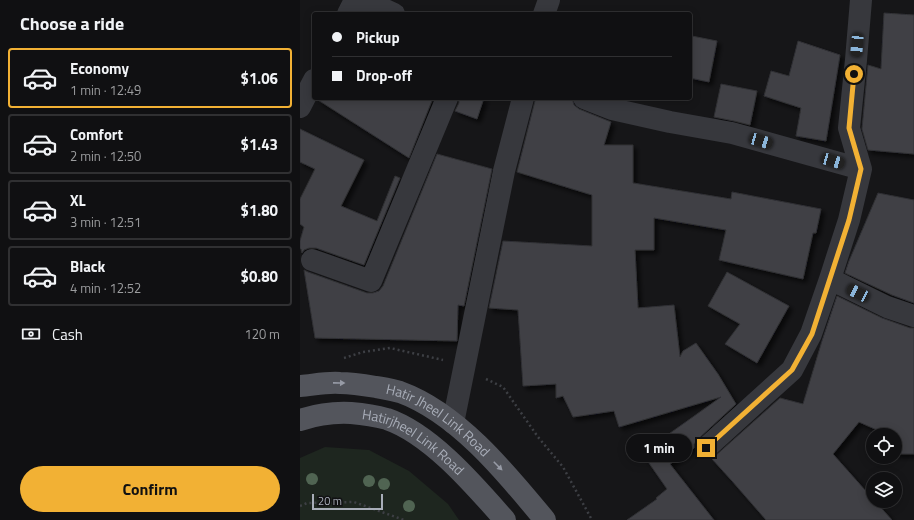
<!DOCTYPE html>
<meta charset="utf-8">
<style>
:root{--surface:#101012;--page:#1e1e20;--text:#f1f3f6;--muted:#9c9d9f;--line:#303032;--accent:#f2b134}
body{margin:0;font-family:"Titillium Web",sans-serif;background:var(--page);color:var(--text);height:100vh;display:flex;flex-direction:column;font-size:15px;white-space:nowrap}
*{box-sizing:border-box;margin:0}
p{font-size:13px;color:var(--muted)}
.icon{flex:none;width:22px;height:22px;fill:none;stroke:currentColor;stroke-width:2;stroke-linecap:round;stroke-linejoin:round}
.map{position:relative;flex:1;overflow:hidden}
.sheet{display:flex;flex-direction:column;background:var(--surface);width:300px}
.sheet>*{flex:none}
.guide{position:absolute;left:12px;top:12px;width:380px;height:88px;border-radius:4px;box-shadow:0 2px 10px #0003,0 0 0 1px var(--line);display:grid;align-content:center;height:88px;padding:0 20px;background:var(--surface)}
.controls{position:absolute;left:566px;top:428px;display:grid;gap:8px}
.controls a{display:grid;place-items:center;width:36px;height:36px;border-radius:50%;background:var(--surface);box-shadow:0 2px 10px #0003,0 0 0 1px var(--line);font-size:20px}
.scale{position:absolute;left:12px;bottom:10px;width:71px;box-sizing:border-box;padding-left:4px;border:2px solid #a8adb8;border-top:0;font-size:11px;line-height:14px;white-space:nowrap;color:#a8adb8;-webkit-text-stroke:3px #111113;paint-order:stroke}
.end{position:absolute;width:18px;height:18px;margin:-9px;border:5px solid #f2b134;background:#111;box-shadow:0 0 0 2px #111}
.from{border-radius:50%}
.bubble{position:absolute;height:28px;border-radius:14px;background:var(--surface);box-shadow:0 2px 10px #0003,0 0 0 1px var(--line);font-size:13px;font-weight:700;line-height:28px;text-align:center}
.car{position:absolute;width:12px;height:24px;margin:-12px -6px;border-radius:5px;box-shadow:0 0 3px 1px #0007;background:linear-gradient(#222 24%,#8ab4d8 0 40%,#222 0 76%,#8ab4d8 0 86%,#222 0)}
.guide b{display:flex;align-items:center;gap:14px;height:38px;font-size:15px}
.guide b+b{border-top:1px solid var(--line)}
.guide i{width:10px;height:10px;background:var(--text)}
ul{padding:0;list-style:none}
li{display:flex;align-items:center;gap:12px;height:60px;margin:0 8px 6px;padding:0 12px;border:2px solid var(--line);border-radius:4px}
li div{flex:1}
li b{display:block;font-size:15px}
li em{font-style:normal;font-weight:700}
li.active{border-color:var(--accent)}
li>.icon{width:36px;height:36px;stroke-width:1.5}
h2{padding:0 20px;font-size:18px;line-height:48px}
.pay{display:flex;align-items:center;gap:10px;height:44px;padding:0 20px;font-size:15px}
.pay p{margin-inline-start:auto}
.cta{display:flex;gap:8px;margin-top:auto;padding:8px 20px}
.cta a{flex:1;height:46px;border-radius:24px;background:var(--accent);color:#111;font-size:16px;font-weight:700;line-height:46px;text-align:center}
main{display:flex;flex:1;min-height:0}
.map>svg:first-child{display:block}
.green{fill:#1e261f}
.building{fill:#404145;stroke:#303034;filter:url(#shadow)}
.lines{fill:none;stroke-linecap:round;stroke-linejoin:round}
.path{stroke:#3d3f44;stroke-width:2.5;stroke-dasharray:2 3;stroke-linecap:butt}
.minor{stroke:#37383d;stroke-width:22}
.major{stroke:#53555c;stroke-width:22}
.tree{fill:#506452}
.oneway{fill:#979ba6}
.route{stroke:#f2b134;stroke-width:5}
.labels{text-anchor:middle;stroke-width:3;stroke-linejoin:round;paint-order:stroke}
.street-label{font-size:14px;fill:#a8adb8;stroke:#111113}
</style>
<main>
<section class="sheet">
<h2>Choose a ride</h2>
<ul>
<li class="active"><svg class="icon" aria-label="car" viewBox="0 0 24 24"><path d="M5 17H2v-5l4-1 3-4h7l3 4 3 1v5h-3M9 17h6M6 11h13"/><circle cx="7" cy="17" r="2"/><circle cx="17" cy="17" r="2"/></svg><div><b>Economy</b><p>1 min · 12:49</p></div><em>$1.06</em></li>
<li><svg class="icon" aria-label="car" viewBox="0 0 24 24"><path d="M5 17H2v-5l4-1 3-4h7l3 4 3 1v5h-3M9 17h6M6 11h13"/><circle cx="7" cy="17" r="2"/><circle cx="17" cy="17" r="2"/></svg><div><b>Comfort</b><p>2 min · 12:50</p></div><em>$1.43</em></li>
<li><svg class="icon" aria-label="car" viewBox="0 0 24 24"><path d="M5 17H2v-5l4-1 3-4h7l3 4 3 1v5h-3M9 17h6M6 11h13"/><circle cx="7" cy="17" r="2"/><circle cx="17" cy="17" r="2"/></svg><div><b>XL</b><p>3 min · 12:51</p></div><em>$1.80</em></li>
<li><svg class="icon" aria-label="car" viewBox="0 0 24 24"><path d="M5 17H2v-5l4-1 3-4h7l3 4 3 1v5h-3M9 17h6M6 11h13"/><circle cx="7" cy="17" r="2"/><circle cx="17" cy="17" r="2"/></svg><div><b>Black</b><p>4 min · 12:52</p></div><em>$0.80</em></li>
</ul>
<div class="pay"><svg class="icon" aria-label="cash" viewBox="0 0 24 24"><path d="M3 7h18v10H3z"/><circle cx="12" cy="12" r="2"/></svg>Cash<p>120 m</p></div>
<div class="cta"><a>Confirm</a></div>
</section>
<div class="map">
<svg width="614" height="520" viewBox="0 0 614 520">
<defs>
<filter id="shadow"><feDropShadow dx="3.5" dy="3.5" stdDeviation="2" flood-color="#0009"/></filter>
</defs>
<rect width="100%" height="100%" fill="#161618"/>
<!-- green -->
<path class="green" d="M 25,447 L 69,450 L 109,471 L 148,504 L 159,520 L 0,520 L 0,458 Z"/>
<!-- building -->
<path class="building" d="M 584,13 L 614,15 L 614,154 L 568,150 L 562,129 L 568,65 L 581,69 Z
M 392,36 L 417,41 L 409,82 L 390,78 L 390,47 Z
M 498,41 L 540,55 L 526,141 L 496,136 L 501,108 L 464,96 L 471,71 L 489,76 Z
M 421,84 L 457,91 L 450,125 L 434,121 L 414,117 Z
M 19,98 L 133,98 L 109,158 L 18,100 Z
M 159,98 L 184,98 L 177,119 L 155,111 L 159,103 Z
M 235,98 L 272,98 L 274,105 L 279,109 L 311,122 L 304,145 L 333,145 L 333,183 L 431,199 L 432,192 L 521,209 L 516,233 L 513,233 L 503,279 L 419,260 L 426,230 L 354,218 L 354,250 L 335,250 L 338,308 L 374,305 L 380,357 L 383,351 L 396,343 L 418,374 L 436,404 L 398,439 L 394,444 L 394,448 L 370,464 L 414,520 L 327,520 L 357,499 L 356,498 L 367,489 L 342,453 L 421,397 L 319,427 L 314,411 L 273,417 L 263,396 L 256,398 L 256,384 L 223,386 L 218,310 L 189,308 L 203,241 L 292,246 L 292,195 L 217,172 L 235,101 Z
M 0,129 L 64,160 L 41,206 L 77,221 L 95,176 L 100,178 L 64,265 L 16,248 L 9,248 L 4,250 L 2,253 L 1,249 L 0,248 L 0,241 L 4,227 L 0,224 L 0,199 L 15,169 L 0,162 Z
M 137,154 L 192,169 L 164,306 L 158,305 L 157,341 L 15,338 L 4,270 L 8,272 L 67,293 L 73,293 L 79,291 L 83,286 Z
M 578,193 L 614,200 L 614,303 L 592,295 L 545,273 L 549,261 Z
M 427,272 L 489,306 L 457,363 L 425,344 L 440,324 L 408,306 Z
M 537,296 L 582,318 L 610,328 L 614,328 L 614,454 L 595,454 L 595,435 L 589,435 L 590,430 L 577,430 L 559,422 L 533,454 L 573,499 L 573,501 L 575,501 L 592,520 L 466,520 L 432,481 L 412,459 L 414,457 L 480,398 L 503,404 L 522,341 Z"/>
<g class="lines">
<!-- path -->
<path class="path" d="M 44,358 L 63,352 L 90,348 L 143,360
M 186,379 L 203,387 L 238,437 L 263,467 L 292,520
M 0,506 L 7,503 L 54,502 L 104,520"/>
<!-- minor -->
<path class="minor" d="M 64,0 L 94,14
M 561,0 L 556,60 L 549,128 L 561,169 L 549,220 L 530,279 L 587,307 L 614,316
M 48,14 L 55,0
M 244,14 L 249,0
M 284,98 L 312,109 L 370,122 L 432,133 L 561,169
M 0,107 L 14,80
M 12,260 L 71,281 L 147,98
M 153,423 L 204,171 L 223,98
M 406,448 L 492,370 L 511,334 L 530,279"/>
<!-- major -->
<g class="major">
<path id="s1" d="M 0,386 C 13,385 26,382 40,383 C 52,383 64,385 76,387 C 84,388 92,390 100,392 C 158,413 207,474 245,520"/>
<path id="s2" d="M 0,420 C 18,414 32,412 51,413 C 63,414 76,416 87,419 C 131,434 175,486 205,520"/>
</g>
</g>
<!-- trees -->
<g class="tree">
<circle cx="12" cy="479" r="6"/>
<circle cx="69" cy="481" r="6"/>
<circle cx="84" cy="484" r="6"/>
<circle cx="109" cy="506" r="6"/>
</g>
<!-- one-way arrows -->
<defs><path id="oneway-solid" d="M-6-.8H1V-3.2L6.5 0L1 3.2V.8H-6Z"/></defs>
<g class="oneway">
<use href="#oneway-solid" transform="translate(39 383) rotate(1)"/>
<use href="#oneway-solid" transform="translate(198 466) rotate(45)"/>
</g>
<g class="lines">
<!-- route -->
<path class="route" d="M 406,448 L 492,370 L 512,334 L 549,220 L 561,169 L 549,128 L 554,74"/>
</g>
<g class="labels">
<!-- street labels -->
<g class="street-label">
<text dy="5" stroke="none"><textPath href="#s1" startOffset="148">Hatir Jheel Link Road</textPath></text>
<text dy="5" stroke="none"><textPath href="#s2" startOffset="122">Hatirjheel Link Road</textPath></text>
</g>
</g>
</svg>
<div class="controls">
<a><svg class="icon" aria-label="locate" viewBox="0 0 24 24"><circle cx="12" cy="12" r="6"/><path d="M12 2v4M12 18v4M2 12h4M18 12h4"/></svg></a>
<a><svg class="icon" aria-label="layers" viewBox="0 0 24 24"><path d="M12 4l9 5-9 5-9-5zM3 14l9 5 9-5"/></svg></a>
</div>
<div class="scale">20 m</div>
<i class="end from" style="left:554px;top:74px"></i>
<i class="end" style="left:406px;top:448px"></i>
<div class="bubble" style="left:326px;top:434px;width:66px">1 min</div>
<i class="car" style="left:557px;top:45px;rotate:185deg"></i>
<i class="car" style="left:461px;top:141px;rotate:106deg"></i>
<i class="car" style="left:533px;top:161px;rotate:106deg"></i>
<i class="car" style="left:558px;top:293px;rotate:296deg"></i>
<div class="guide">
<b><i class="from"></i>Pickup</b>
<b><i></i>Drop-off</b>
</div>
</div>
</main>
